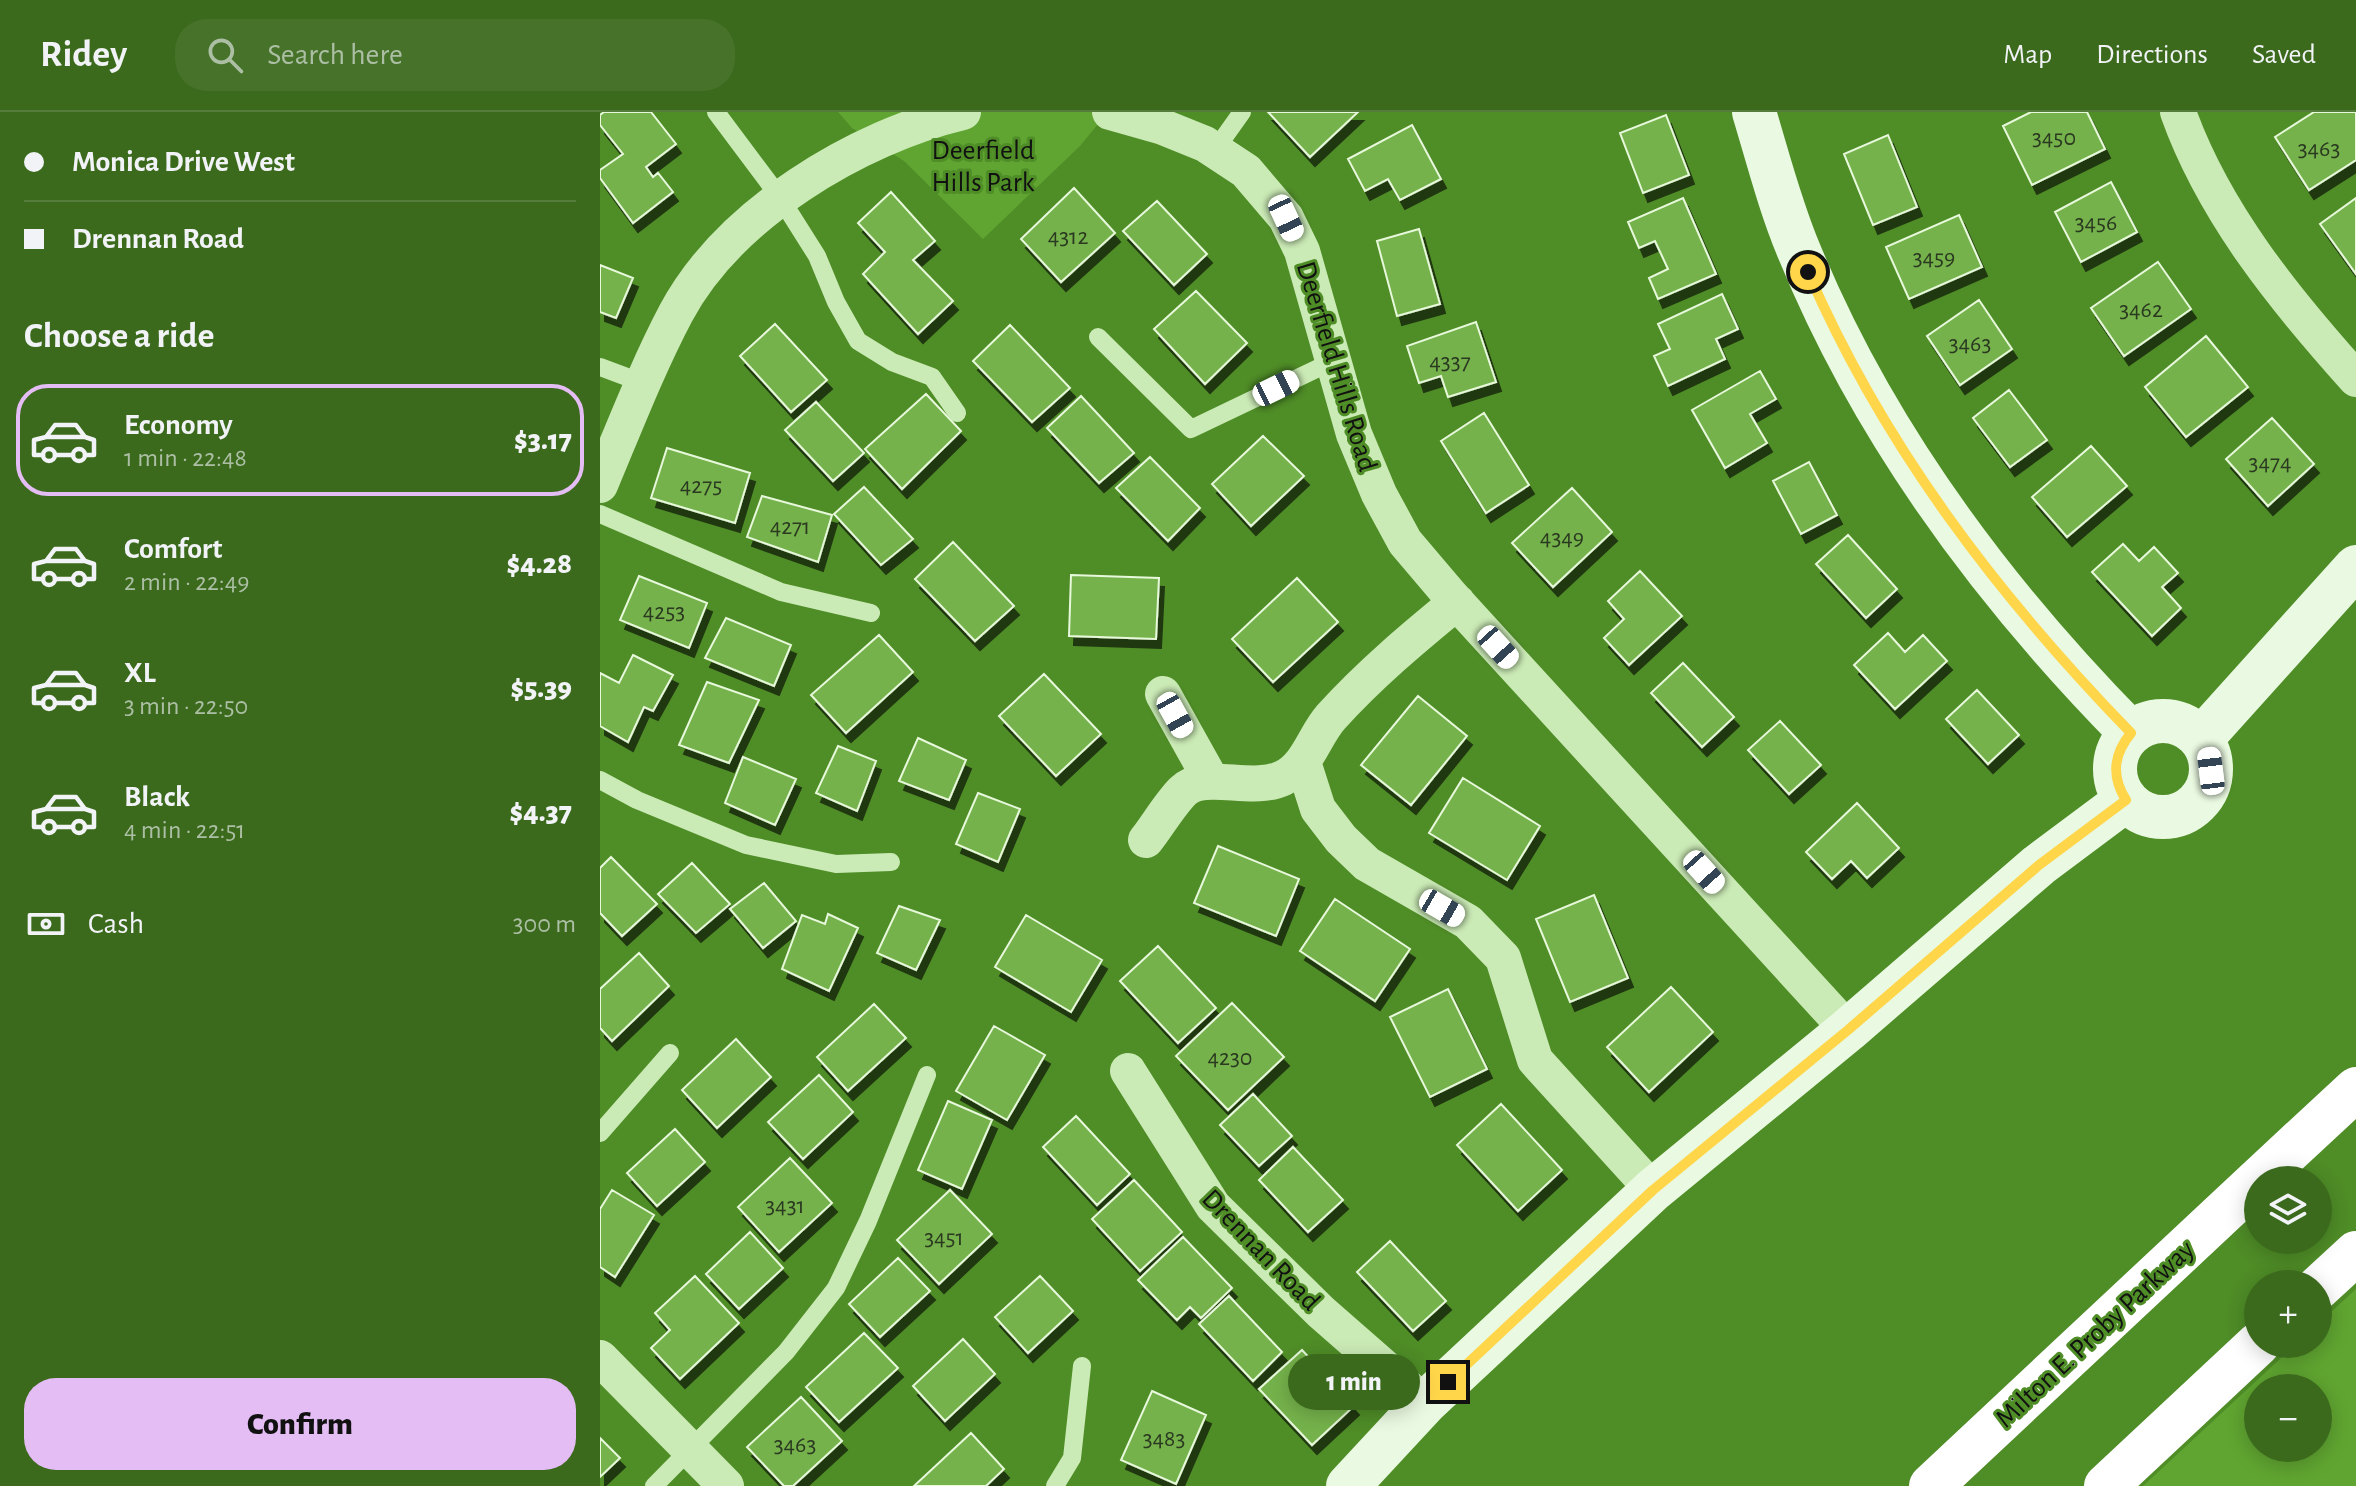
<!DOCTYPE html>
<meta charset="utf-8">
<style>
:root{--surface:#3b6a1d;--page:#46722a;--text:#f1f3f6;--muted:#acbfa4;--line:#547d3b;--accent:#e5bdf5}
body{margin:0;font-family:"Alegreya Sans",sans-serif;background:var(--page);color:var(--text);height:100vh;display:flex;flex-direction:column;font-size:30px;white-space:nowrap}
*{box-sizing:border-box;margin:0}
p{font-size:26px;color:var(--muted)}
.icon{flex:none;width:44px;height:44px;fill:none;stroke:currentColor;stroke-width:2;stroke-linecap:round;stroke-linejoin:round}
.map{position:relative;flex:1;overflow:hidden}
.panel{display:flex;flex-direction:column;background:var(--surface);width:600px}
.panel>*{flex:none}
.top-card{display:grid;align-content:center;height:176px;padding:0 24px;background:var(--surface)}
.fabs{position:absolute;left:1644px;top:1054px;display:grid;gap:16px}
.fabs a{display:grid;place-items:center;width:88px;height:88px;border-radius:50%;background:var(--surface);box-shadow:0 4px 20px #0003;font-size:40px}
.end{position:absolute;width:36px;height:36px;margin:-18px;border:10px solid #ffd54a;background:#111;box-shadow:0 0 0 4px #111}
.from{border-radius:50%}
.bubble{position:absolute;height:56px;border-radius:28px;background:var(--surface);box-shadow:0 4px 20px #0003;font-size:26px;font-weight:800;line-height:56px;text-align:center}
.car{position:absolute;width:24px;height:48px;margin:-24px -12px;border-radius:10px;box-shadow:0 0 6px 2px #0007;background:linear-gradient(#fff 24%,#345 0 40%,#fff 0 76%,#345 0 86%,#fff 0)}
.top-card b{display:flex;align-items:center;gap:28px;height:76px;font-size:30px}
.top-card b+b{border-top:2px solid var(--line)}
.top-card i{width:20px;height:20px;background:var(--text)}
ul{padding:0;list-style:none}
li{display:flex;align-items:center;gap:24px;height:112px;margin:0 16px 12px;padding:0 8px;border:4px solid transparent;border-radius:32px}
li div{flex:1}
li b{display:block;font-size:30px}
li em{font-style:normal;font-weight:800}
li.selected{border-color:var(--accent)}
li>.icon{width:72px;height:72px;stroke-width:1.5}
h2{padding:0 24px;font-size:36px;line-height:96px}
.pay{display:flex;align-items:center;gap:20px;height:88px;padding:0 24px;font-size:30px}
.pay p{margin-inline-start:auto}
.primary-button{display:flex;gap:16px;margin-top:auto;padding:16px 24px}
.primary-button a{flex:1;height:92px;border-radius:32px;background:var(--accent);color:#111;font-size:32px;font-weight:800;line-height:92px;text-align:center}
header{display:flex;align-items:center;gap:48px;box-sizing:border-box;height:112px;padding:0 40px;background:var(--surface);border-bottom:2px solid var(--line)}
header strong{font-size:38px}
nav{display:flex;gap:44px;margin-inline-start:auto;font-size:28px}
.search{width:560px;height:72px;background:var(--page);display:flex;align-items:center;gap:20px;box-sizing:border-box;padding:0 28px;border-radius:32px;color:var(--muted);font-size:30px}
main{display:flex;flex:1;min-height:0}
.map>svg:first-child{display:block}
.green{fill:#60a531;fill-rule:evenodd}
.building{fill:#74b24b;stroke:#e7f8db;stroke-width:2;filter:url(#shadow)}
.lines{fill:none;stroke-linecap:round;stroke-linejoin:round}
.lane{stroke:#cbebb6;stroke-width:18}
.street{stroke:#cbebb6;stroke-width:36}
.secondary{stroke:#eaf9e1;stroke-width:44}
.highway{stroke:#fff;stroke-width:44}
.route{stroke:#ffd54a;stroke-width:10}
.labels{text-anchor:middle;stroke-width:6;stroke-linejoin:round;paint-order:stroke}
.number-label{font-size:24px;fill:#2a3920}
.park-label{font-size:28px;fill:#111;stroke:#4f8d27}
.street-label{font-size:28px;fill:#111;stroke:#4f8d27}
</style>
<header>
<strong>Ridey</strong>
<div class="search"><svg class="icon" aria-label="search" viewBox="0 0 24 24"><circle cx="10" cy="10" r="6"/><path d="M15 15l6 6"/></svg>Search here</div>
<nav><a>Map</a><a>Directions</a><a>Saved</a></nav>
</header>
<main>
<section class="panel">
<div class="top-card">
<b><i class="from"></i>Monica Drive West</b>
<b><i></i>Drennan Road</b>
</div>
<h2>Choose a ride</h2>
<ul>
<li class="selected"><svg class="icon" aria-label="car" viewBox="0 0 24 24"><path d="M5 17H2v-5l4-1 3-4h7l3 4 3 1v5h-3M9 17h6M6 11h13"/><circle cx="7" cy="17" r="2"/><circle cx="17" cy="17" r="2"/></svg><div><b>Economy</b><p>1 min · 22:48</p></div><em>$3.17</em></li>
<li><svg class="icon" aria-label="car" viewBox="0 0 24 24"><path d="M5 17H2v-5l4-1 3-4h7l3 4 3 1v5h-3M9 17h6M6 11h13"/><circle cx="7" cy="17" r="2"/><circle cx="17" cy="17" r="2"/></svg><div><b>Comfort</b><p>2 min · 22:49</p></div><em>$4.28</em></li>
<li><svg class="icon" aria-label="car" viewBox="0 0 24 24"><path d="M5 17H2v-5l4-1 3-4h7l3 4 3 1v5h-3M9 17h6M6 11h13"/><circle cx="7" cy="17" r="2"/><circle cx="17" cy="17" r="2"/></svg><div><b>XL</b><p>3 min · 22:50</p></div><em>$5.39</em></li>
<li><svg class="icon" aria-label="car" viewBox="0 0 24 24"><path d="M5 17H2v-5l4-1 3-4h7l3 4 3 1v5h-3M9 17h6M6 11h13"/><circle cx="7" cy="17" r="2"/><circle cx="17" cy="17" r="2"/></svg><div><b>Black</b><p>4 min · 22:51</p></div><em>$4.37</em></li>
</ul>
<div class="pay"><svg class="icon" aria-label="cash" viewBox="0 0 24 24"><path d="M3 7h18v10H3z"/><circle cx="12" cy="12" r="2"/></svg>Cash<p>300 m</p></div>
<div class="primary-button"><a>Confirm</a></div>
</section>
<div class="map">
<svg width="1756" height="1374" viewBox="0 0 1756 1374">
<defs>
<filter id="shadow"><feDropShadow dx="5" dy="9" stdDeviation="0" flood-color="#0009"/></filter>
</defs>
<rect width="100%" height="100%" fill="#4f8d27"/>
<!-- green -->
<path class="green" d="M 238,0 L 508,0 L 480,34 L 383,127 L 304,49 L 252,16 Z
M 1756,1177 L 1756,1374 L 1543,1374 L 1696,1232 L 1718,1232 L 1718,1212 ZM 1658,1276 L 1718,1276 L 1718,1336 L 1658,1336 Z"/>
<!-- building -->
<path class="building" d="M 4,0 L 51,0 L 76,32 L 46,55 L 53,65 L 58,61 L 73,80 L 33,111 L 0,66 L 0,58 L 23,42 L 0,13 L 0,3 Z
M 668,0 L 758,0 L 710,45 Z
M 1431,0 L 1487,0 L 1505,37 L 1432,73 L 1403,14 Z
M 1714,0 L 1756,0 L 1756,48 L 1709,78 L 1675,25 Z
M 1066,3 L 1089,63 L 1043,81 L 1020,21 Z
M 812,13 L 841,67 L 800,88 L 788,67 L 765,79 L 748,47 Z
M 1288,23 L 1317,95 L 1273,113 L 1244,42 Z
M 1511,70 L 1537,120 L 1481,150 L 1455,100 Z
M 474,76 L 515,121 L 461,170 L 421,127 Z
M 291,80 L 335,129 L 313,148 L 353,189 L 318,222 L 263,162 L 285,140 L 258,111 Z
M 1083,86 L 1116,162 L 1058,187 L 1049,166 L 1068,157 L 1055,129 L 1039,136 L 1028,110 Z
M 1756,86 L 1756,162 L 1720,112 Z
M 557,89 L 607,142 L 574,173 L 523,119 Z
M 1359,103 L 1382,155 L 1309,187 L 1286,135 Z
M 819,117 L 840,192 L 797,204 L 777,129 Z
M 1558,150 L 1591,197 L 1524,244 L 1491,196 Z
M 0,153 L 33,166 L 16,206 L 0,200 Z
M 596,179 L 647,231 L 605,272 L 554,217 Z
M 1122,182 L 1138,217 L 1116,227 L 1125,247 L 1068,274 L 1054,244 L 1070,237 L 1058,212 Z
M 1379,188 L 1412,237 L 1360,273 L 1327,224 Z
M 876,210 L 896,270 L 848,285 L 841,264 L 819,271 L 807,234 Z
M 175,212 L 227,268 L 191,300 L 140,244 Z
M 410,213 L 470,276 L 432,310 L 373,249 Z
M 1606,224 L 1648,275 L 1586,325 L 1545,275 Z
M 1160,259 L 1176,287 L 1150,302 L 1167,331 L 1125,356 L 1092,298 Z
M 1409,278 L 1447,328 L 1410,355 L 1373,306 Z
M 326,282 L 361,319 L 302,377 L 265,337 Z
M 481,284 L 534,341 L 499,371 L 447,316 Z
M 216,290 L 264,341 L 233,369 L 185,318 Z
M 884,301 L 929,373 L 886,401 L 841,329 Z
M 1672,306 L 1714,352 L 1668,394 L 1626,347 Z
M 663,324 L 704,364 L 651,414 L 612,372 Z
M 1491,334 L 1527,374 L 1467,425 L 1432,385 Z
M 67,336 L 150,361 L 135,411 L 51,386 Z
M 550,345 L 600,396 L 568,429 L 516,376 Z
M 1209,350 L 1237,403 L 1201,422 L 1173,369 Z
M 264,375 L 313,427 L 281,453 L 234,402 Z
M 972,376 L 1012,420 L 953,475 L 912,431 Z
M 162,384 L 232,403 L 218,450 L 147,425 Z
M 1248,423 L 1297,477 L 1266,506 L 1216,452 Z
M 353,430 L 414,494 L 375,529 L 315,467 Z
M 1523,432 L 1539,449 L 1554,435 L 1578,461 L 1562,475 L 1581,496 L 1552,524 L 1492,460 Z
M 1040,459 L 1082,504 L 1029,553 L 1004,526 L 1024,507 L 1008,489 Z
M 471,463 L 559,466 L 556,527 L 469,524 Z
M 39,464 L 107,491 L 89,536 L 20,508 Z
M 697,466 L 738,510 L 673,570 L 632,527 Z
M 126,506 L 191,533 L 174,574 L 105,546 Z
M 1288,521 L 1305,540 L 1323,523 L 1347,549 L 1295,597 L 1254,553 Z
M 279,523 L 313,560 L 246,621 L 211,583 Z
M 33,543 L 73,563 L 53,599 L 44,595 L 28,630 L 0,614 L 0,561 L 19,571 Z
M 1083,551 L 1134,605 L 1102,635 L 1051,581 Z
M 444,562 L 501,622 L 456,664 L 399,604 Z
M 107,570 L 159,588 L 129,651 L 79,633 Z
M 1377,578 L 1419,623 L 1388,652 L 1346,607 Z
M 818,584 L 867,624 L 811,693 L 761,653 Z
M 1180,609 L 1221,653 L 1189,682 L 1148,638 Z
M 318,626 L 366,648 L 349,688 L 299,669 Z
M 238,634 L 276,649 L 257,699 L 216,681 Z
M 143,645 L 196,667 L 175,713 L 125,691 Z
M 863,666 L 940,714 L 907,768 L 829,721 Z
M 378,681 L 420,697 L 398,750 L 356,732 Z
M 1257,691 L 1299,736 L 1267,766 L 1251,749 L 1232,767 L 1206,740 Z
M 618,734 L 699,767 L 676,824 L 594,791 Z
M 11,745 L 57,792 L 22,824 L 0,801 L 0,756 Z
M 92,751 L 130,792 L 96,821 L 58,782 Z
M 164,771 L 196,809 L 163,836 L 130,797 Z
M 994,783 L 1028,866 L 970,890 L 936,807 Z
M 735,787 L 810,837 L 775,889 L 700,839 Z
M 299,794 L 340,808 L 316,858 L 277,841 Z
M 228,802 L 258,816 L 229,879 L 182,857 L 202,803 L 225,812 Z
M 426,803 L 502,848 L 471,900 L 395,855 Z
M 558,834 L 616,896 L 578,931 L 520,869 Z
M 39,841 L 69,874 L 12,929 L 0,916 L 0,877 Z
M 1071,875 L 1113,920 L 1049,980 L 1007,935 Z
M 848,877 L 887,957 L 830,985 L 790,905 Z
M 632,891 L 684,945 L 628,998 L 576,944 Z
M 274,892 L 306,926 L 248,979 L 217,945 Z
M 394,914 L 445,943 L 407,1008 L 356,979 Z
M 136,927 L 171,965 L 117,1016 L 82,978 Z
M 219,963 L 253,1000 L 203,1047 L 168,1010 Z
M 653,982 L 692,1024 L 659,1054 L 620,1013 Z
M 348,989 L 392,1008 L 362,1077 L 318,1058 Z
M 901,992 L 962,1058 L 918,1099 L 857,1033 Z
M 476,1004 L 530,1062 L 497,1093 L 443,1035 Z
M 75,1017 L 105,1050 L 57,1094 L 27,1061 Z
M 693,1035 L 743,1088 L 708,1120 L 659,1068 Z
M 190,1046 L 232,1091 L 179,1140 L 138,1095 Z
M 534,1068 L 582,1120 L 540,1159 L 492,1107 Z
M 12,1078 L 54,1103 L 15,1165 L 0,1155 L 0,1097 Z
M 350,1078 L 392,1122 L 339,1172 L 297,1128 Z
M 150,1120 L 183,1156 L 139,1197 L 106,1162 Z
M 583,1125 L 632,1176 L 601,1206 L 590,1195 L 577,1208 L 538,1168 Z
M 790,1129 L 846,1189 L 813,1219 L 757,1160 Z
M 298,1146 L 330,1179 L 280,1225 L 249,1192 Z
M 95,1164 L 139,1211 L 80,1267 L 51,1236 L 70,1218 L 55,1201 Z
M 440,1164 L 473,1199 L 428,1241 L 395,1205 Z
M 629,1184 L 682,1240 L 653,1269 L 599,1212 Z
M 264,1221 L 298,1256 L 239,1310 L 206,1275 Z
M 363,1227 L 395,1262 L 345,1309 L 313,1274 Z
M 702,1238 L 754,1294 L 712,1333 L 659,1277 Z
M 552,1279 L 606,1303 L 576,1372 L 521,1348 Z
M 201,1285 L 242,1329 L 193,1374 L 184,1374 L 147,1335 Z
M 371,1321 L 404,1357 L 386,1374 L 314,1374 Z
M 0,1326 L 20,1346 L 0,1365 Z"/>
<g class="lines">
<!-- lane -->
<path class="lane" d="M 116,0 L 181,87 L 217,144 L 236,190 L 258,229 L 292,250 L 332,265 L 357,301
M 615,38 L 642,0
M 498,225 L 591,317 L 733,249
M 0,255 L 43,271
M 0,402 L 181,480 L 271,501
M 0,668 L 37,688 L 146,733 L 236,752 L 291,750
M 0,1021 L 70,941
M 54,1374 L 186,1240 L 236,1176 L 268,1109 L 327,963
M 455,1374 L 472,1346 L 482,1254"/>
<!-- street -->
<path class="street" d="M 510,0 L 563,15 L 605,32 L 646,59 L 686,106 L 702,139 L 754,322 L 779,382 L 805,430 L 850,483 L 1248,918
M 1578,0 C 1614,101 1685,188 1756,267
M 0,373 C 24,316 47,256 76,201 C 129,102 257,25 363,0
M 563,582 L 611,668
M 703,650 L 718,697 L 741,727 L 767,752 L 868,810 L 903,846 L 935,948 L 1053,1078
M 546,728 C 558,713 569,693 583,679 C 604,658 652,681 683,666 C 708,654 714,624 731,605 C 770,562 813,526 857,490
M 528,959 L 613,1094 L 721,1200 L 825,1291
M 0,1246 L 126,1374"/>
<!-- secondary -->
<path class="secondary" d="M 1154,0 C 1168,46 1180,94 1199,139 C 1274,322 1393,481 1531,621
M1515 657a48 48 0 1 1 96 0a48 48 0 1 1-96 0Z
M 1601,627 L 1756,455
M 748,1374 L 825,1291 L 1053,1078 L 1248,918 L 1439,753 L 1526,688"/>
<!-- highway -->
<path class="highway" d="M 1658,1068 L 1756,977
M 1718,1176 L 1756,1141
M 1331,1374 L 1658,1068
M 1506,1374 L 1658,1232"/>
</g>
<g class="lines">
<!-- route -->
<path class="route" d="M 848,1270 L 1053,1078 L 1248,918 L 1439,753 L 1526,688 C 1511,664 1513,643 1531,621 C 1399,485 1284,335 1208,160"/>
</g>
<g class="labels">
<!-- number labels -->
<g class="number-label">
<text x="1454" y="33">3450</text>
<text x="1719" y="44">3463</text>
<text x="1496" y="118">3456</text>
<text x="468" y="132">4312</text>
<text x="1334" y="153">3459</text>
<text x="1541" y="205">3462</text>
<text x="1370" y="239">3463</text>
<text x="850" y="257">4337</text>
<text x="1670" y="358">3474</text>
<text x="101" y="381">4275</text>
<text x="190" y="422">4271</text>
<text x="962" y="433">4349</text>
<text x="64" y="507">4253</text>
<text x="630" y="953">4230</text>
<text x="185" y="1101">3431</text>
<text x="344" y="1133">3451</text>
<text x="564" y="1334">3483</text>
<text x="195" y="1340">3463</text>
</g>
<!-- park labels -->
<g class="park-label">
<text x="383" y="47">Deerfield<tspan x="383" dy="32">Hills Park</tspan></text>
</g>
<!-- street labels -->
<g class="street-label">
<text transform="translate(738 254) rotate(73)" y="10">Deerfield Hills Road</text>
<text transform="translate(662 1137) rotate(46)" y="10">Drennan Road</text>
<text transform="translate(1494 1221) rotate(-43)" y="10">Milton E. Proby Parkway</text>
</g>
</g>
</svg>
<div class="fabs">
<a><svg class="icon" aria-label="layers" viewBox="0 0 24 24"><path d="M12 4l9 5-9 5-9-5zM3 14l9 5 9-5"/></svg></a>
<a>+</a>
<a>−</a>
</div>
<i class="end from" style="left:1208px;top:160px"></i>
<i class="end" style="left:848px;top:1270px"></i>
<div class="bubble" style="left:688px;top:1242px;width:132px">1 min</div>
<i class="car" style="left:686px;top:106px;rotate:155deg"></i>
<i class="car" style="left:676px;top:276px;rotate:64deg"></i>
<i class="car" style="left:898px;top:535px;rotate:138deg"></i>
<i class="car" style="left:575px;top:603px;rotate:151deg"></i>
<i class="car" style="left:1611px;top:659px;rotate:353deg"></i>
<i class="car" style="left:1104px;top:760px;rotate:138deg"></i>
<i class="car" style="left:842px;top:796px;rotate:120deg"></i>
</div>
</main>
